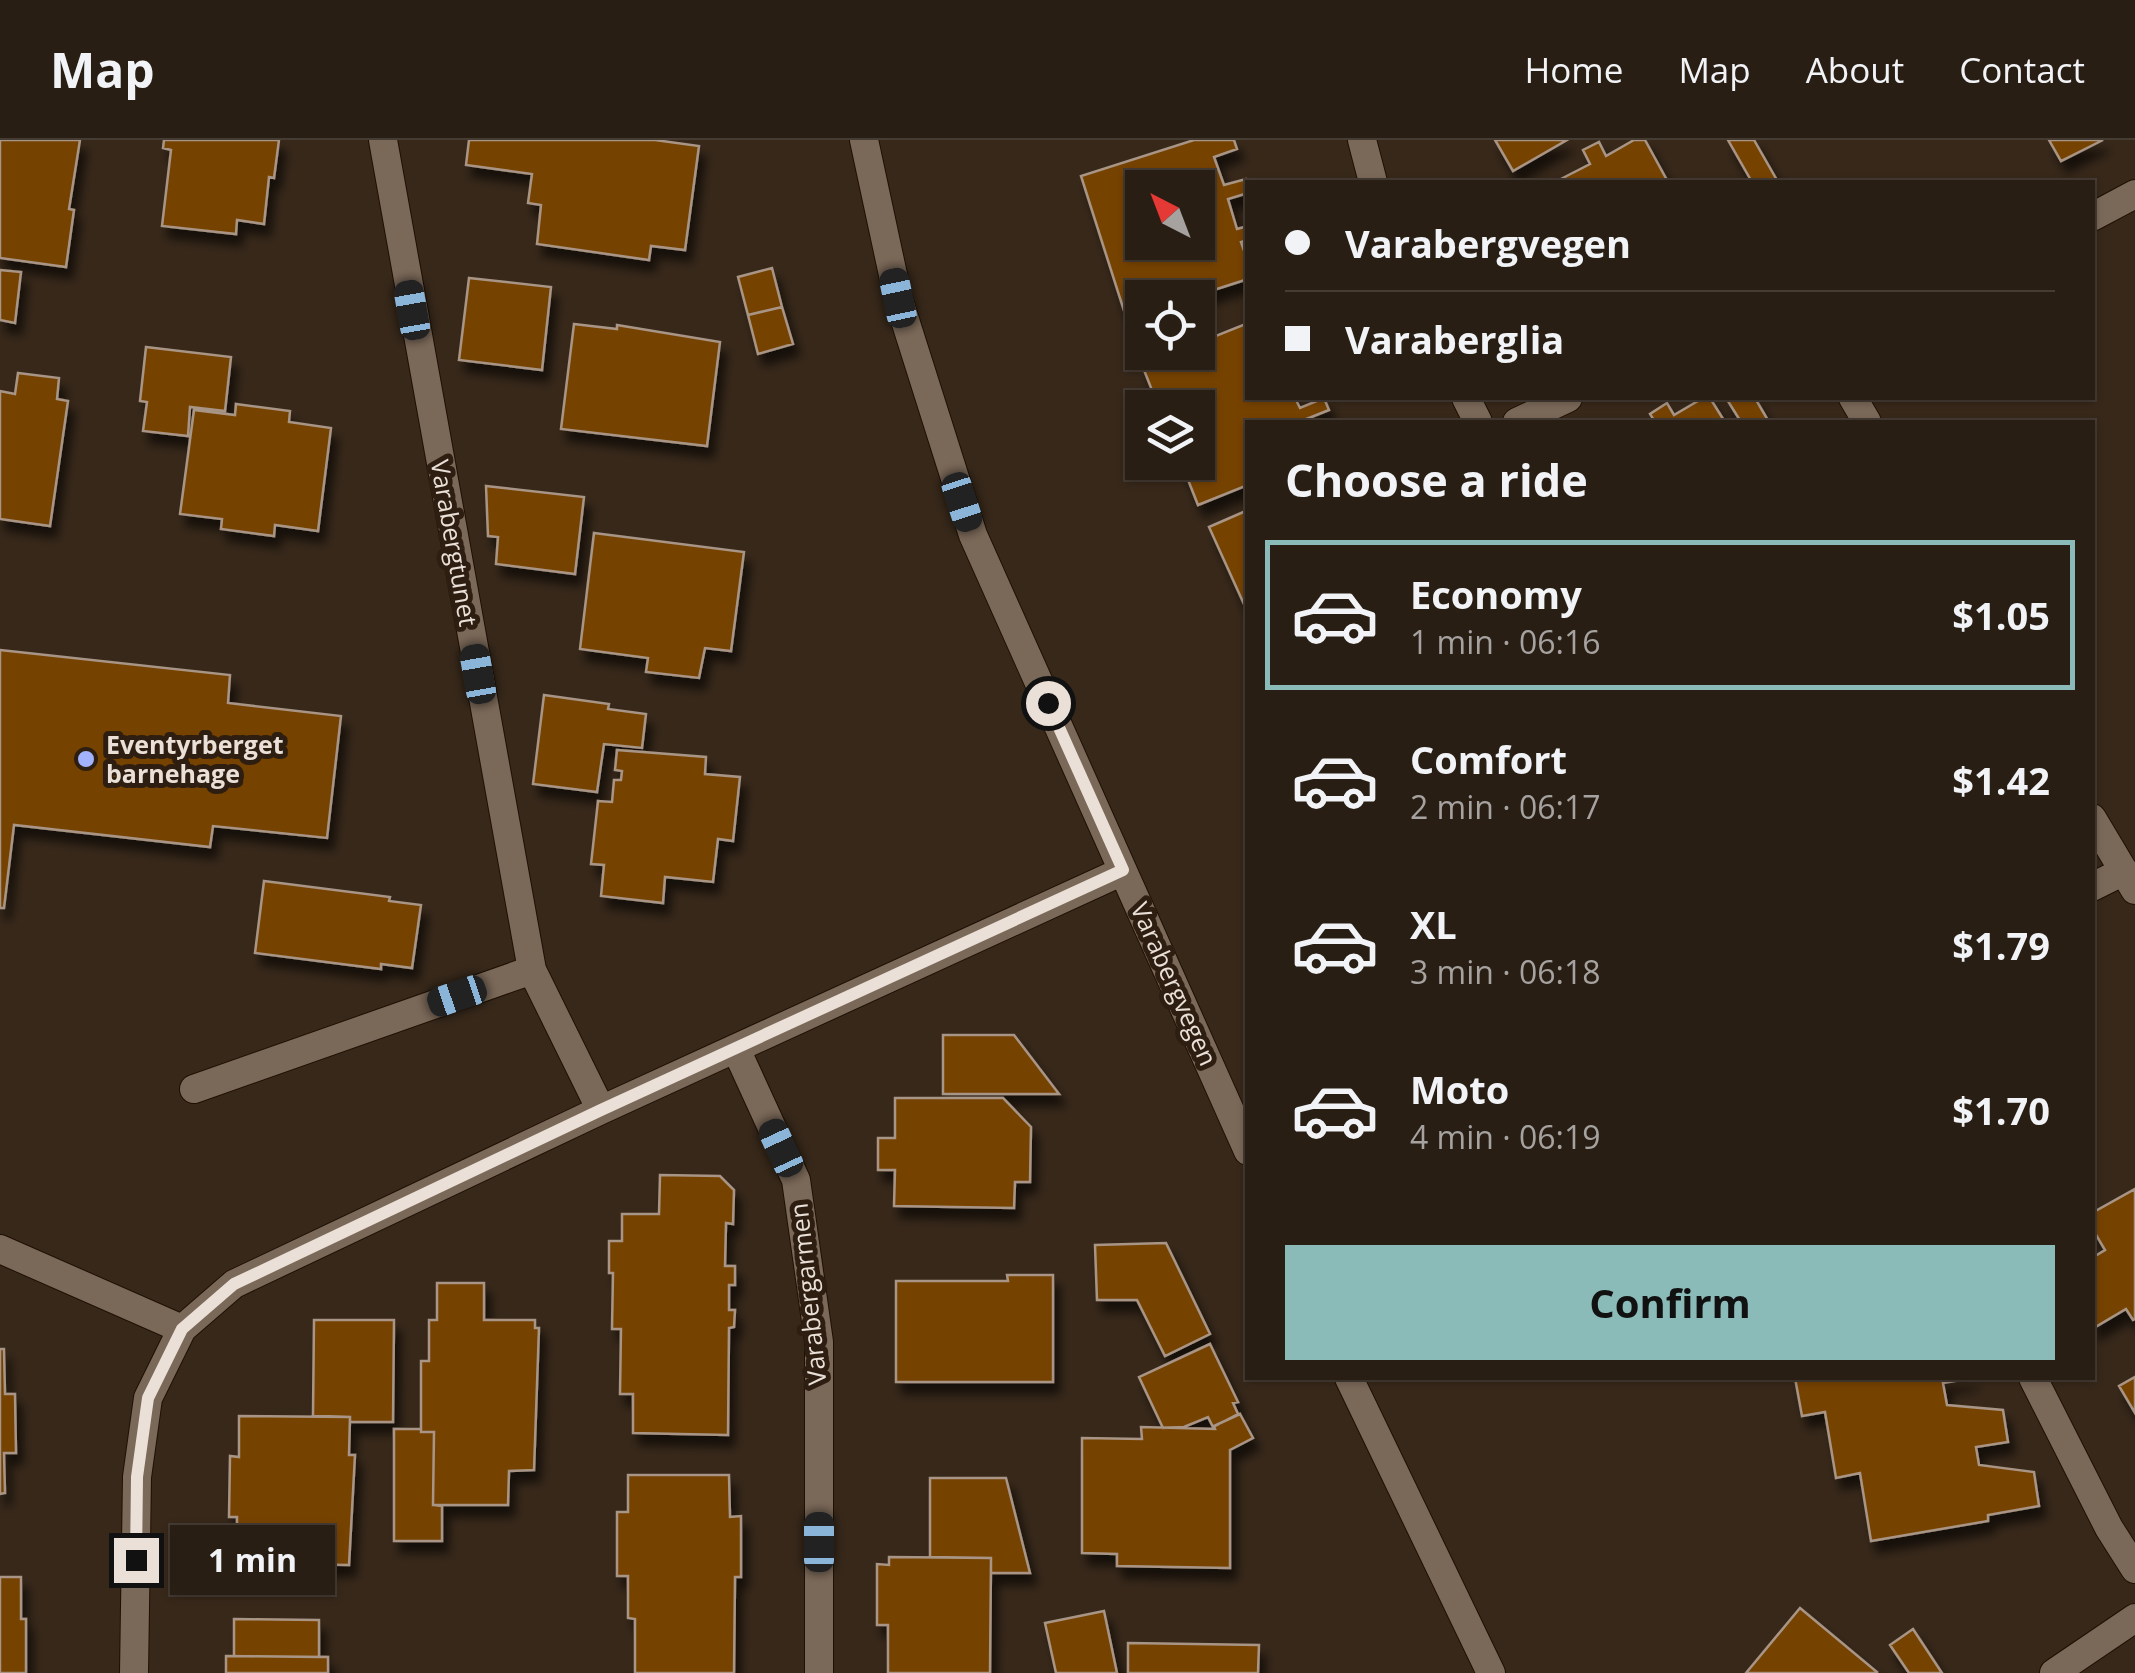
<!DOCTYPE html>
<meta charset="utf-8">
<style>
:root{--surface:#291e14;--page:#352b22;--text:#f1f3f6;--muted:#a5a2a0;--line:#453c34;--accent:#8bbbb9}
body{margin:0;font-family:"Open Sans",sans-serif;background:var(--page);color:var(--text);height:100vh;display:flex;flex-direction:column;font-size:38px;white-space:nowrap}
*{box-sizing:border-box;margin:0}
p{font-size:32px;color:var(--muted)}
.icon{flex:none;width:55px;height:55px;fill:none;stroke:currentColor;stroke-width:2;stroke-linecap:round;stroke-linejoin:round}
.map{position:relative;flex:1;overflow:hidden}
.drawer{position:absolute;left:1245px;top:280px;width:850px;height:960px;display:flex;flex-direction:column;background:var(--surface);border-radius:0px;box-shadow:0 2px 8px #0004,0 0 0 2px var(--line)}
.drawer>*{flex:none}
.banner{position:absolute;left:1245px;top:40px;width:850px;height:220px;border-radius:0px;box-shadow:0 2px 8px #0004,0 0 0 2px var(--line);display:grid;align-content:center;height:220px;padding:0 40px;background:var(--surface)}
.needle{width:65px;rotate:318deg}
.fabs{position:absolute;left:1125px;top:30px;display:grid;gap:20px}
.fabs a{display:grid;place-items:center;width:90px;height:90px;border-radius:0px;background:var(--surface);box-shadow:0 2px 8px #0004,0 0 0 2px var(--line);font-size:50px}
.end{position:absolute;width:45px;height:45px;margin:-22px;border:12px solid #eae0d7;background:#111;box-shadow:0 0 0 5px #111}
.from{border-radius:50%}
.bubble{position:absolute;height:70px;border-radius:0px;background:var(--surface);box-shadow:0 2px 8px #0004,0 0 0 2px var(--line);font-size:32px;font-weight:700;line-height:70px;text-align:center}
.car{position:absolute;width:30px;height:60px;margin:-30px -15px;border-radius:12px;box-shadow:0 0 8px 2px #0007;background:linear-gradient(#222 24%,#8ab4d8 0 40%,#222 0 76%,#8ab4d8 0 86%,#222 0)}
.banner b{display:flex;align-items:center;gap:35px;height:95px;font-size:38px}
.banner b+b{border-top:2px solid var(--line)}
.banner i{width:25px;height:25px;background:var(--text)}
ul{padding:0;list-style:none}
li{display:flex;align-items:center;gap:30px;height:150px;margin:0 20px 15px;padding:0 20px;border:5px solid transparent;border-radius:0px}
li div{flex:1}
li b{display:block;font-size:38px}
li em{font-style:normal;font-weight:700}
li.active{border-color:var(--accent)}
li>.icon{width:90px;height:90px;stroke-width:1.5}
h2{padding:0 40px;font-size:45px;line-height:120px}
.button{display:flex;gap:20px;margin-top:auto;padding:20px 40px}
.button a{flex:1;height:115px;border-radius:0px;background:var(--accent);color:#111;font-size:40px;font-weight:700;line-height:115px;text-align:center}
header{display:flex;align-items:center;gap:60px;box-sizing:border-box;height:140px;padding:0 50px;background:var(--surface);border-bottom:2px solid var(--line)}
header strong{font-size:48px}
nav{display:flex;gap:55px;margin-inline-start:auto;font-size:35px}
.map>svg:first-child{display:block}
.building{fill:#764200;stroke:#a89585;stroke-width:2.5;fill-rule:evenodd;filter:url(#shadow)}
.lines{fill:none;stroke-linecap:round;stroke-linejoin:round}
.service-casing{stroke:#1e1004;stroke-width:30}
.minor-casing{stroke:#1e1004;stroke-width:30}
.service{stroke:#7a6858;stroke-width:28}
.minor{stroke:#7a6858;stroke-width:28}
.route{stroke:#eae0d7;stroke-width:12}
.poi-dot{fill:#a2b2fd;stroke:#2d1e11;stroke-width:4}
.labels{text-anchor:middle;stroke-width:10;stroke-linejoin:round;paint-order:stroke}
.street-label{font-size:25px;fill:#eae0d7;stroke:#2d1e11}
.poi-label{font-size:25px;font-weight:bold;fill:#eae0d7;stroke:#2d1e11;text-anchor:start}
</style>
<header>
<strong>Map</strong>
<nav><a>Home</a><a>Map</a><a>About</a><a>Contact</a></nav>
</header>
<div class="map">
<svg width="2135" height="1533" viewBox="0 0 2135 1533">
<defs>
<filter id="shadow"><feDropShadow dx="6" dy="11" stdDeviation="5" flood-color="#0009"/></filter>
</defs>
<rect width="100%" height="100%" fill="#37281a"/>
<!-- building -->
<path class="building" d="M 0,0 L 80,0 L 69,69 L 74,70 L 66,127 L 0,118 Z
M 164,0 L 279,0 L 274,38 L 269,37 L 264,84 L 237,80 L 236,94 L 162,86 L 171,10 L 163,8 Z
M 469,0 L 655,0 L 699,6 L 685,110 L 651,106 L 649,120 L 537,104 L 541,65 L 528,63 L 532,34 L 466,25 Z
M 1194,0 L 1234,0 L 1237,9 L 1214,17 L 1224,45 L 1246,39 L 1248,43 L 1248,53 L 1228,59 L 1237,89 L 1248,86 L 1248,100 L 1241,102 L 1248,122 L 1248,139 L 1189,158 L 1142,158 L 1142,172 L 1126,177 L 1081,36 ZM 1142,48 L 1198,48 L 1198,102 L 1142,102 Z
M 1495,0 L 1567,0 L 1513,31 Z
M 1634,0 L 1645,0 L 1668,42 L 1555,42 L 1590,24 L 1583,10 L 1599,2 L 1606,16 Z
M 1728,0 L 1754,0 L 1778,42 L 1752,42 Z
M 2049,0 L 2103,0 L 2061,21 Z
M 772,128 L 782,167 L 748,175 L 738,137 Z
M 0,130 L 21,132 L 15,183 L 0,180 Z
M 469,138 L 551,147 L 542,230 L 459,220 Z
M 782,167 L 793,204 L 758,214 L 748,175 Z
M 1248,183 L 1248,258 L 1295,258 L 1300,268 L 1324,258 L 1329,270 L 1304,280 L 1305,282 L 1248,282 L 1248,345 L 1198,365 L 1181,322 L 1198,322 L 1198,268 L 1159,268 L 1142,225 L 1174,212 L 1198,212 L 1198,203 Z
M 574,184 L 617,189 L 617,185 L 720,202 L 707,306 L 561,289 Z
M 146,207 L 231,217 L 225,271 L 190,267 L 188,296 L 143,291 L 147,262 L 140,261 Z
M 18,233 L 59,238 L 57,259 L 68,261 L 50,386 L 0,379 L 0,251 L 15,254 Z
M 1703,258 L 1710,258 L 1725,282 L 1655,282 L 1650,274 L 1667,263 L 1674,275 Z
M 1726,258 L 1755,258 L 1769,282 L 1741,282 Z
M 236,264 L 290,271 L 289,282 L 331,288 L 318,391 L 275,385 L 274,396 L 221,389 L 222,379 L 180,374 L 194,270 L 235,275 Z
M 486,346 L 584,357 L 575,434 L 496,424 L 498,397 L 488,396 Z
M 1248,370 L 1248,473 L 1209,387 Z
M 594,393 L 744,412 L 731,511 L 705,508 L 699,538 L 646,532 L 648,518 L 580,509 Z
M 0,510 L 230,535 L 228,563 L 341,576 L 327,698 L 213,686 L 210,707 L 14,685 L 4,768 L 0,768 Z
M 544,555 L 609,564 L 608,569 L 646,574 L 642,608 L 604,604 L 597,652 L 533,644 Z
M 617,610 L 706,617 L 705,634 L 740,637 L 733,701 L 718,699 L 713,742 L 665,737 L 663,763 L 601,756 L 604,725 L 591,724 L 598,661 L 612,662 L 614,640 L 621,640 L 622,631 L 615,630 Z
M 264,741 L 390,757 L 389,761 L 421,765 L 412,828 L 381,824 L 381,829 L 255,813 Z
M 943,895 L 1014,895 L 1059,954 L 943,954 Z
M 895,958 L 1003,958 L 1031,987 L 1030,1042 L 1015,1042 L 1014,1068 L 894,1066 L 895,1030 L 878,1030 L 878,998 L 895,998 Z
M 660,1035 L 720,1036 L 734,1050 L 733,1084 L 726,1083 L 725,1126 L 735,1126 L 735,1145 L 729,1145 L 729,1170 L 735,1170 L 734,1187 L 729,1188 L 728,1295 L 633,1293 L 633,1254 L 620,1254 L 621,1189 L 612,1189 L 613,1133 L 609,1133 L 609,1101 L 622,1101 L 622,1074 L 659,1074 Z
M 2135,1049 L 2135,1179 L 2133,1180 L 2126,1169 L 2092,1189 L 2092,1118 L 2105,1110 L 2092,1088 L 2092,1073 Z
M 1166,1103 L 1210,1194 L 1165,1216 L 1137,1160 L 1097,1160 L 1095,1105 Z
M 1007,1135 L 1053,1135 L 1053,1242 L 896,1242 L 896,1141 L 1008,1141 Z
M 437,1143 L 484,1143 L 484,1180 L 535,1180 L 535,1188 L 539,1188 L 534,1330 L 509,1331 L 508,1365 L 433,1365 L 434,1292 L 421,1292 L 421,1221 L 429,1221 L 429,1180 L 437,1180 Z
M 314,1180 L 394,1180 L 393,1282 L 350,1282 L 350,1277 L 313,1276 Z
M 1210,1204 L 1238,1262 L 1233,1263 L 1238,1274 L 1213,1287 L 1208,1277 L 1184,1287 L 1163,1288 L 1139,1237 Z
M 0,1209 L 4,1209 L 5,1254 L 15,1254 L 16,1313 L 4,1313 L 5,1353 L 0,1354 Z
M 2135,1237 L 2135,1273 L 2119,1246 Z
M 1795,1238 L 1973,1238 L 1943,1243 L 1947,1265 L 2003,1270 L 2008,1302 L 1976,1307 L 1979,1325 L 2034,1332 L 2039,1366 L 1988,1375 L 1988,1381 L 1871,1401 L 1860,1333 L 1836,1338 L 1825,1272 L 1802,1276 Z
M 1240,1274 L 1253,1298 L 1230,1310 L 1230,1428 L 1117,1426 L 1117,1414 L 1082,1413 L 1082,1298 L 1142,1299 L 1141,1287 L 1215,1289 L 1214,1286 Z
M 239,1276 L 350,1277 L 349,1315 L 355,1315 L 349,1425 L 237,1423 L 237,1377 L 229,1377 L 230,1316 L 239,1317 Z
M 394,1289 L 421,1289 L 421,1292 L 434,1292 L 433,1365 L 442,1366 L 442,1401 L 394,1401 Z
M 628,1335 L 729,1335 L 730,1377 L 741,1376 L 741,1437 L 735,1437 L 734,1533 L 635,1533 L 635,1479 L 628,1478 L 628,1436 L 617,1436 L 617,1372 L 628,1372 Z
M 930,1338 L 1006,1338 L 1030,1433 L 991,1433 L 991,1418 L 930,1417 Z
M 889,1417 L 991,1418 L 990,1533 L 888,1533 L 888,1485 L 877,1485 L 877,1424 L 889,1425 Z
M 0,1437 L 21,1437 L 21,1479 L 26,1479 L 26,1533 L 0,1533 Z
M 1800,1468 L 1877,1532 L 1876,1533 L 1746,1533 Z
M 1104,1471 L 1117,1533 L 1056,1533 L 1045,1483 Z
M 234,1479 L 319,1480 L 319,1517 L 234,1516 Z
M 1913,1489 L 1942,1533 L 1909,1533 L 1890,1505 Z
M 1128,1503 L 1259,1505 L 1258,1533 L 1128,1533 Z
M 226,1516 L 328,1517 L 328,1533 L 226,1533 Z"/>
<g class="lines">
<!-- service casing -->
<g class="service-casing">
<path id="service" d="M 2092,747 L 2124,731
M 2054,1533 L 2135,1478"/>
</g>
<!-- minor casing -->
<g class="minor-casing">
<path id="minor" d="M 383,0 L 532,830 L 601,970
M 864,0 L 898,158 L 973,395 L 1248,1011
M 1362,0 L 1373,42
M 2092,77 L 2135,54
M 1466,258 L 1478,282
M 1853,258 L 1867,282
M 1517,282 L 1568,258
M 2092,678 L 2135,750
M 736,909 L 796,1040 L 819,1202 L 819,1533
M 194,949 L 532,830
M 0,1109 L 182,1189
M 1349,1238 L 1491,1533
M 2033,1238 L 2109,1388 L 2135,1429
M 134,1533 L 137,1337 L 148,1258 L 182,1189 L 234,1144 L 601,970 L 1123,731"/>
</g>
<!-- service -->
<use href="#service" class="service"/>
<!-- minor -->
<use href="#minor" class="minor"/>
</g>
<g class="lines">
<!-- route -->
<path class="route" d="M 136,1420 L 137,1337 L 148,1258 L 182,1189 L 234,1144 L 601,970 L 1123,730 L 1048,563"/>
</g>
<!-- markers -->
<circle class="poi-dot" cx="86" cy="619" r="10"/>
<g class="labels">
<!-- street labels -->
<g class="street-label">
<text transform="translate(454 403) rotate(80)" y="9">Varabergtunet</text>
<text transform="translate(1174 844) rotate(66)" y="9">Varabergvegen</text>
<text transform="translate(808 1154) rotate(-96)" y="9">Varabergarmen</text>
</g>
<!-- poi labels -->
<g class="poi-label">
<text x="106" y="614">Eventyrberget<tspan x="106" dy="29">barnehage</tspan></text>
</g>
</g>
</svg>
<div class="fabs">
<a><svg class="needle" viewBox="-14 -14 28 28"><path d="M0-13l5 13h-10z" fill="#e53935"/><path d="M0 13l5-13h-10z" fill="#a5a2a0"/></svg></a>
<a><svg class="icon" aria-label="locate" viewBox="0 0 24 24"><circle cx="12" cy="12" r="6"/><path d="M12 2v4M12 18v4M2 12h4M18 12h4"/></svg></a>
<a><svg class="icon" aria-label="layers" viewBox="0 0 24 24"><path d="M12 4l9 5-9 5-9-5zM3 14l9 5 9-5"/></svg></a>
</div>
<i class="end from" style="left:1048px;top:563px"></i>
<i class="end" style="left:136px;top:1420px"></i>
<div class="bubble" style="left:170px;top:1385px;width:165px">1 min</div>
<i class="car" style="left:898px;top:158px;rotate:348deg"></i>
<i class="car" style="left:412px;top:170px;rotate:350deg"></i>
<i class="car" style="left:962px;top:362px;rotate:162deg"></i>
<i class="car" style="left:478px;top:534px;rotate:350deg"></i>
<i class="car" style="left:457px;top:856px;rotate:251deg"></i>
<i class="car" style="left:781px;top:1008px;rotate:335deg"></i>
<i class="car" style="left:819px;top:1402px;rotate:0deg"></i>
<div class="banner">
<b><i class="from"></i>Varabergvegen</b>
<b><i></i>Varaberglia</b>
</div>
<section class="drawer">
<h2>Choose a ride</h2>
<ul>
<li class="active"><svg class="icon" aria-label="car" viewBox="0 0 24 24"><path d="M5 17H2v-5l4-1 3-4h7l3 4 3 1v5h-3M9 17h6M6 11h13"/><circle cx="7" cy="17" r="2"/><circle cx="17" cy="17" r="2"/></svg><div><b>Economy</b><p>1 min · 06:16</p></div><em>$1.05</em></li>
<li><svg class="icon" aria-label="car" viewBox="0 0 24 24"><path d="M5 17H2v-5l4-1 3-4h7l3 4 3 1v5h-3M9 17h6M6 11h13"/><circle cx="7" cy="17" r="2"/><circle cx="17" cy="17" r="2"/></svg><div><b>Comfort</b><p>2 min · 06:17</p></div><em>$1.42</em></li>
<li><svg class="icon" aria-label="car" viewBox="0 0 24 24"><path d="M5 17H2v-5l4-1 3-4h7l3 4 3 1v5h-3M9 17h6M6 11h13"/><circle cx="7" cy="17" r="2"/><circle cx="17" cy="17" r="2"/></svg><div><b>XL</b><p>3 min · 06:18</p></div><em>$1.79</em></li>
<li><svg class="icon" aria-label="car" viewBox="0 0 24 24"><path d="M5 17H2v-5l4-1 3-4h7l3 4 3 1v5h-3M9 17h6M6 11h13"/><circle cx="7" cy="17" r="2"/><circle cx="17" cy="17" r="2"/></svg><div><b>Moto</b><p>4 min · 06:19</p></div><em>$1.70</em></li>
</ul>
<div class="button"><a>Confirm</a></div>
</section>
</div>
